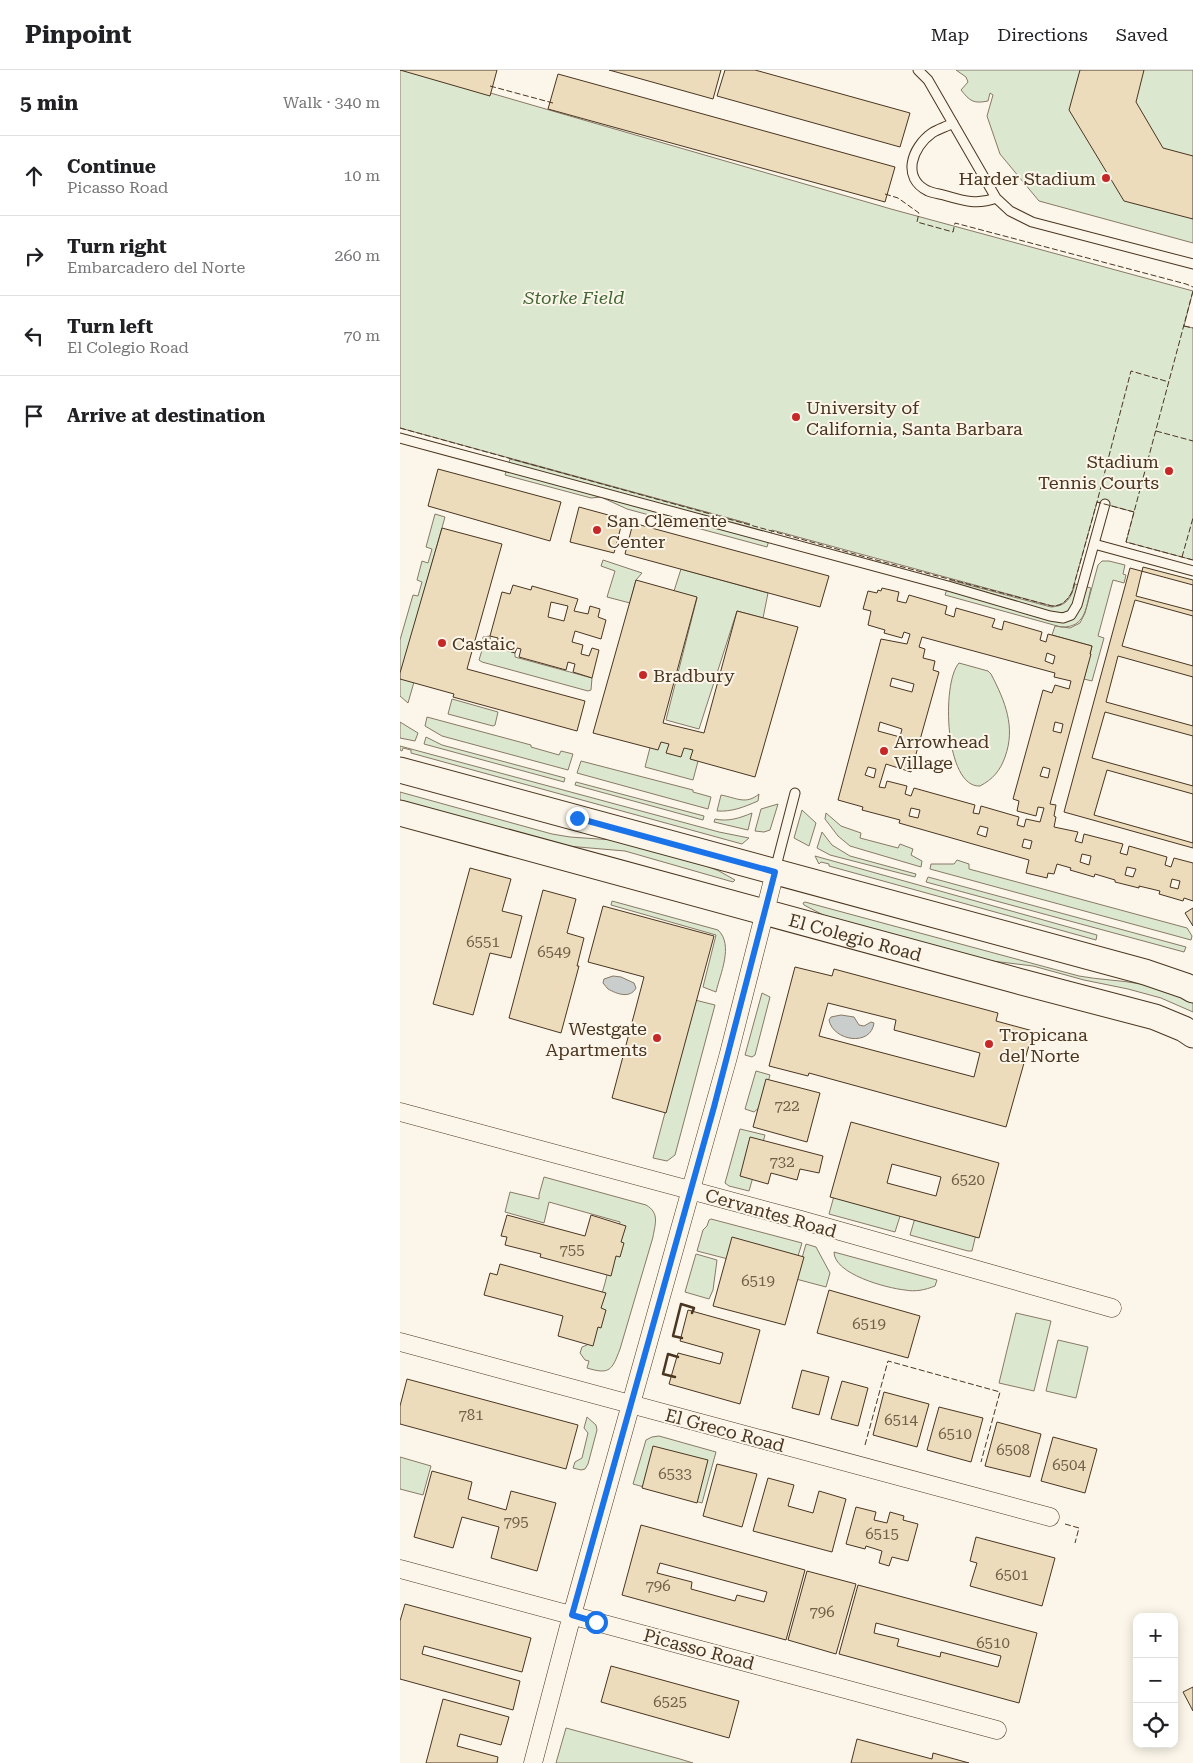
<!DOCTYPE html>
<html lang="en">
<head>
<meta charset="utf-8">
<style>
	body { margin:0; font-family:"Roboto Serif",serif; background:#f6f6f6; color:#202124 }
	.controls { position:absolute; right:15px; bottom:15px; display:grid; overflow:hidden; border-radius:10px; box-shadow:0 2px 12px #0003 }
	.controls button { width:45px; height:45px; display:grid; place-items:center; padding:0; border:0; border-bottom:1px solid #e0e0e0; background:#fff; color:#202124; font:25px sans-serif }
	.stop { position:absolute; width:15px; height:15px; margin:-11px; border:4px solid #1a73e8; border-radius:50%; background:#fff }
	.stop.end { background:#1a73e8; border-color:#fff; box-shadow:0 1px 5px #0008 }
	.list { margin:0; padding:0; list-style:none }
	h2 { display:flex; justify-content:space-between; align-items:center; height:65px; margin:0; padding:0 20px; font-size:21px }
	h2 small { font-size:16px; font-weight:400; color:#757577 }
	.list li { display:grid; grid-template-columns:32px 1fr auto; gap:15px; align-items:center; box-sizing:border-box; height:80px; padding:0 20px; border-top:1px solid #e0e0e0 }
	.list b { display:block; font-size:19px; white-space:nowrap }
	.list p { margin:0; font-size:16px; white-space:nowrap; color:#757577 }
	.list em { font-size:16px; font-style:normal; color:#757577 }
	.icon { flex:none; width:28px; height:28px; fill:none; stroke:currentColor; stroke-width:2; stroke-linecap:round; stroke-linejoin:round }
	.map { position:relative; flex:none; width:793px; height:1693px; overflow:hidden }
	header { display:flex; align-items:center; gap:30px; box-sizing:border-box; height:70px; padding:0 25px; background:#fff; border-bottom:1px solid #e0e0e0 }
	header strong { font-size:24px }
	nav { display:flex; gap:28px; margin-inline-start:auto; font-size:18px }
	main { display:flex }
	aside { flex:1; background:#fff }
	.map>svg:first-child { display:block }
	.green { fill:#dce7d0; stroke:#887966 }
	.water { fill:#c9cecd; stroke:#887966 }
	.building { fill:#ecdcbc; stroke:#4a3520; fill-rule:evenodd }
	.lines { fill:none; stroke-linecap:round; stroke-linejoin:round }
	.service-casing { stroke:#4a3520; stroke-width:11 }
	.minor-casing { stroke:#4a3520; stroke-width:19 }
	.secondary-casing { stroke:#4a3520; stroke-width:27 }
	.service { stroke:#fbf6e9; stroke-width:9 }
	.minor { stroke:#fbf6e9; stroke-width:18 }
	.secondary { stroke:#fbf6e9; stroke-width:25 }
	.fence { stroke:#4a3520; stroke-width:1; stroke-dasharray:6 2.5; stroke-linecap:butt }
	.wall { stroke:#4a3520; stroke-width:2.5 }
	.route { stroke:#1a73e8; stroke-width:6 }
	.poi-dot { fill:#c62828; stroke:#fbf6e9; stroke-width:2 }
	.labels { text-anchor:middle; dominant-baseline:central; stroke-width:4; stroke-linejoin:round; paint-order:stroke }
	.number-label { font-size:15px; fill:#725f47 }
	.poi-label { font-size:18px; fill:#4a3520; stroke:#fbf6e9; text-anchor:start }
	.park-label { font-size:18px; font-style:italic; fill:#436837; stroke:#fbf6e9 }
	.street-label { font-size:18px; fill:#4a3520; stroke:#fbf6e9 }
</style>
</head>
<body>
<header>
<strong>Pinpoint</strong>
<nav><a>Map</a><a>Directions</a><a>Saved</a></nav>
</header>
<main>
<aside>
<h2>5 min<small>Walk · 340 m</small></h2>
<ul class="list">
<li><svg class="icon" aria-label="ahead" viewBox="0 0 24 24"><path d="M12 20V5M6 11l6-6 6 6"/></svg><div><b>Continue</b><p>Picasso Road</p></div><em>10 m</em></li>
<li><svg class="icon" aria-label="right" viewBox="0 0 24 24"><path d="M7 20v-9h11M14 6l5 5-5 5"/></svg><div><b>Turn right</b><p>Embarcadero del Norte</p></div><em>260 m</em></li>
<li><svg class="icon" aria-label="left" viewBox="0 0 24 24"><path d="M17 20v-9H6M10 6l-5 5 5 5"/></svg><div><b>Turn left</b><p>El Colegio Road</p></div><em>70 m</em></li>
<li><svg class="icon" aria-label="arrive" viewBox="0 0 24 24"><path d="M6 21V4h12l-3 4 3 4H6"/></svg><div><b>Arrive at destination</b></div></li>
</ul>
</aside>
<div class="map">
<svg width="793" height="1693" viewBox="0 0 793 1693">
	<rect width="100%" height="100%" fill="#fbf6e9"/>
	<path class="green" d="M0,0H11L491,139L793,221L784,256L793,258V490L726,472L734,442L697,432L672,522C667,531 662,536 652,536L372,460L367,477L227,439L201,427L191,428L105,405L110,389L350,454L0,358Z
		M556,0H793V173L639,131L600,84L587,46L593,25L590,23L588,31C573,34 570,31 561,20L568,12L566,7Z
		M35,444L45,447L0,607V570L13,525L18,526L22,512L17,510L22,491L28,493L32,479L26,477Z
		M203,490L242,503L236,510L230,533L207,527L215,501L201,496Z
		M702,491H709L725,495L723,504L726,505L724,513L713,510L698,566L704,568L692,611L684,609L692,576L652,565L655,556L670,558L680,553L685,543L698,495Z
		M281,499L368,523L363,548L337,541L299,659L266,650L297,528L274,521Z
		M550,510L651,537C667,536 671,528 675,514L691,518C686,537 686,558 661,557L545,525Z
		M90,566L91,575L115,583V587L192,608L191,620L188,621L82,592L79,590L83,577V567Z
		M559,593L588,601L591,604C605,631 616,657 605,687C600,701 593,709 580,716C545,718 541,613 559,593Z
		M0,608L14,612L8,633L0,626Z
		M52,629L98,642L95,655L93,656L48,644Z
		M27,647L131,675V677L159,685L161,681L173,684L168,700L42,666L25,656Z
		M0,652L18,663L15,671L0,668Z
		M253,666L301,680L293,710L245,697Z
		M26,667L42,675L165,708L164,712L24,674Z
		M0,676L319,762L349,768L342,774L11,683V680L3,678L2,681L0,680Z
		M181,691L293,720V722L311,727L308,739L177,703Z
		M176,712L304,746L303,750L175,715Z
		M0,722L152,764L170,767L213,770L304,795L319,801L335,810L333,812L225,781L167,776L0,731Z
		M359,724L358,731C344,737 332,742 317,741L321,725C337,728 346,735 359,724Z
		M378,734L370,760L364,762L355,761L361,739Z
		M402,740L416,753L409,776L394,768Z
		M352,743L348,760L314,752L315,749C328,752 340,748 352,743Z
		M426,743L441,756L461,763L460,768L498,778L500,774L513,779L511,785L522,791L521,797L450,776L438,766L425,749Z
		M422,762L432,775L450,786L516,804L515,807L430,785L417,778Z
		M415,786L697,865L696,870L429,796V794L421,792L419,794Z
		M557,790L569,794V799L787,858L792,866L791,870L530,799L531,794H554Z
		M528,807L786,877L784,882L526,812Z
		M212,831L318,860C334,875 320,904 316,922L303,917L316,865L211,835Z
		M405,832L679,906C700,910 721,910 741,914C760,918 776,925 793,932V942L761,928L728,919L684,910L633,896L584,890L427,847L404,835L403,833Z
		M362,923L370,927L355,985L352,987L345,985Z
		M295,930L315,935L275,1085L267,1091L253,1088Z
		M356,1001L370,1005L361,1036L354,1042L345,1039Z
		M340,1059L365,1065L349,1121L329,1116L325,1113Z
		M144,1107L246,1135C260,1143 255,1154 253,1167L220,1279C212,1300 210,1305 187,1298L189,1291L185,1290L180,1283L182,1277L187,1275L205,1213L220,1152L149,1132L144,1153L105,1142L110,1122L139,1129V1125Z
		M434,1126L501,1143L495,1162L429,1144Z
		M515,1148L576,1164L572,1181H568L510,1165Z
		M311,1149L402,1173L398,1186L328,1189L297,1181L303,1160L307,1156L309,1150Z
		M406,1174L416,1177L430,1203L426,1217L396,1209Z
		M434,1182L537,1210L535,1216C525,1220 515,1222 505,1220C486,1218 434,1204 434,1182Z
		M296,1184L317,1190L313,1220L309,1229L285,1222Z
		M616,1243L651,1251L634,1321L599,1313Z
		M658,1270L688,1277L676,1328L646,1321Z
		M187,1347L196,1355L197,1360L188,1394L185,1399L181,1400L173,1398L175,1392L182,1388L188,1363L184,1358Z
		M259,1366L316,1382L302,1433L233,1414L246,1370L252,1367Z
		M0,1387L31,1396L23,1425L0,1419Z
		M166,1658L280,1689L293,1693H156Z"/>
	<path class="water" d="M213,906L221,907L234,913L236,918C230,929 217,924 208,919L203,913L204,909Z
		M441,945L454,947L459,955L464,956L471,952L474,953C471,977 433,971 429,950L431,947Z"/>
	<path class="building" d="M0,0H97L90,26Z
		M209,0H321L313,29Z
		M325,0H355L510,43L500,77L317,26Z
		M680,0H744L736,32L763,78L793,86V149L724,131L669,40Z
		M158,4L495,97L485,132L148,39Z
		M38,399L161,432L150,471L28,436Z
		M179,437L223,449L214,483L170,472Z
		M233,453L429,506L420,537L225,484Z
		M42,458L102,474L67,599L185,631L177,661L53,627L54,624L0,609V603Z
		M743,497L793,510V541L736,526Z
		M730,498L793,515V778L664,742Z
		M236,510L297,527L263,653L304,663L337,541L398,557L355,707L290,689L293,680L284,678L281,687L266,683L269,674L261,672L258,680L193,663Z
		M113,515L131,520L132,516L178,529L174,541L188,544L190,536L200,539L198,547L206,550L201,569L175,561L172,572L183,575L181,584L189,586L192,578L199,580L192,608L173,602L175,594L168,592L166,600L119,587L121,579L117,578L115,583L96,577L98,568L90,566L102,522L110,524Z
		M482,518L499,522L497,531L506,533L509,525L547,536L545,544L554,547L556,538L595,549L592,557L602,560L604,551L642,562L640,570L646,572L648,564L692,576L690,584H691L650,734L656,735L654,746L656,747L654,757L678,762L675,771L682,773L684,764L723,774L720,783L727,785L729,776L767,787L765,795L771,797L774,788L793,793V831L784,828L783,831L759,824L760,821L739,816V818L715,812V810L695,804L694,807L670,800L671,798L657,794L654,804L648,803L647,808L626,803L629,790L499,753L500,750L462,740L463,737L438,730L481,569L507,574L510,564L504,562L502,568L484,563L485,560L468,555L471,541L463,539L468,521L477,523L478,520L481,521ZM522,567L655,603L654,607L671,611L669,619L655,615L652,623L643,620L613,729L619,731L617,741L636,746L638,737L644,738L640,752L626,749L624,757L617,755L619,747L581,736L579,744L573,743L575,735L514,718L511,726L505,724L507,716L487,711L485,718L479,717L486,694L511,702L539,602L533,600L535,591L523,588L525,579L519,577ZM647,583L655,586L653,594L645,591ZM492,608L514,614L512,622L490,616ZM480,652L502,659L500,667L478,661ZM655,652L663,654L661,663L653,661ZM468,697L476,699L474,708L465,705ZM643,697L650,699L648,708L640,706ZM511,738L520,740L518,748L509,746ZM580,756L588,758L586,767L577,764ZM624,769L632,771L630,779L622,777ZM682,784L691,786L689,795L680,792ZM727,797L736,799L733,807L725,805ZM772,809L780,811L778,819L770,817Z
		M735,530L793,546V596L722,576Z
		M151,532L168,536L164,551L148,547Z
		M718,586L793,607V656L706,632Z
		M705,642L793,666V716L692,688Z
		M707,700L793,724V773L694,745Z
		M70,798L111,809L102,841L122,846L111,888L90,883L73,945L33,934Z
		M143,820L176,829L167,863L184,868L177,896H179L161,963L109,948Z
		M203,836L314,866L266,1043L212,1028L244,907L188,892Z
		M793,838V856L785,843Z
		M395,897L432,906L434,899L598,943L596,951L633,961L606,1057L409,1003L408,1006L369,996ZM428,933L496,950L494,960L580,983L574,1007L419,966Z
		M366,1009L420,1023L407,1072L353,1057Z
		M451,1052L599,1093L579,1168L430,1127ZM492,1094L541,1107L536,1126L487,1113Z
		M350,1067L423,1086L419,1103L400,1099L397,1110L371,1103L368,1114L340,1106Z
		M107,1145L185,1166L191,1145L226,1156L221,1172L224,1173L220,1187L216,1186L211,1206L140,1187L141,1184L105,1175L107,1167L101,1166Z
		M332,1167L404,1187L385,1255L313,1236Z
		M100,1194L206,1223L201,1238L206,1240L201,1258L198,1257L193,1276L158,1266L163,1246L84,1225L90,1203L97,1205Z
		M429,1220L520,1246L508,1288L417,1263Z
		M288,1240L360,1260L340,1334L269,1314L278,1283L320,1294L323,1283L280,1271Z
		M402,1300L429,1307L419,1345L392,1338Z
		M7,1309L178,1355L166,1399L0,1354V1336Z
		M442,1311L468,1318L458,1356L431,1349Z
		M484,1322L529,1334L517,1377L473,1365Z
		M539,1337L583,1348L571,1392L527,1380Z
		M597,1352L641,1364L630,1407L585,1396Z
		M653,1367L697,1379L685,1423L641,1411Z
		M253,1376L308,1390L297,1433L242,1418Z
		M317,1394L357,1404L342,1457L303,1446Z
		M32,1401L72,1412L68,1429L106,1440L111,1421L156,1433L137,1501L91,1488L99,1457L62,1447L53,1478L14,1467Z
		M368,1408L394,1415L388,1436L413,1443L419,1421L446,1429L432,1482L353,1461Z
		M456,1437L476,1442L474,1450L487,1453L490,1442L504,1446L503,1450L518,1454L508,1491L492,1487L489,1496L479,1493L482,1481L466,1476L465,1479L446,1474Z
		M241,1455L405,1500L386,1570L222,1525ZM260,1493L367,1522L364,1532L337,1525L335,1531L291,1519L292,1512L257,1503Z
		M576,1467L655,1488L642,1536L570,1516L577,1493L570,1491Z
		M407,1501L456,1514L436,1584L388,1570Z
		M458,1515L637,1563L619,1633L439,1584ZM476,1553L601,1586L598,1597L541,1582L540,1587L497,1576L499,1569L474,1563Z
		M5,1534L131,1568L122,1602L24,1576L22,1584L120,1611L113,1640L0,1609V1551Z
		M211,1596L339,1631L329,1668L201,1632Z
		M793,1617V1641L783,1622Z
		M43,1629L109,1647L101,1675L60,1664L57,1676L98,1687L97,1693H26Z
		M457,1669L532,1689L533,1683L569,1693H451Z"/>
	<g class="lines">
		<defs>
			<path id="service" d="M518,0L528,10L596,128L610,141L632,152L793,194
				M553,53C546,57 538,59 532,63C512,77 501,108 528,121C533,123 540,124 547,126C564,131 578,135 596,128
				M0,368L548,516L650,546L663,548L671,545L677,535L705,434
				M694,474L793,501
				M375,800L395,723"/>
			<path id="minor" d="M0,1042L401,1150L712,1238
				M0,1272L650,1447
				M0,1499L597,1660
				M133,1693L172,1545L328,987L375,802"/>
			<g id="secondary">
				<path d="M0,700L745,902L786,916L793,920"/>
				<path id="s1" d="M0,743L618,911L755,947L784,959L793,965"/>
			</g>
		</defs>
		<use href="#service" class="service-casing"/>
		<use href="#minor" class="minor-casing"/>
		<use href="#secondary" class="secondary-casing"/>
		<use href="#service" class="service"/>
		<use href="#minor" class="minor"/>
		<use href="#secondary" class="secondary"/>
		<path class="fence" d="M90,16L153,33
			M485,124L498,128L519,143L517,152L553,162L555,153L786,214L793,217
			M793,221L726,472L793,490
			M784,256L793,258
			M0,358L480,491L652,536C662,536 667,531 672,522L697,432
			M756,361L793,371
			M734,442L697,432L731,301L769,312
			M782,487L793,448
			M465,1375L488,1291L600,1322L581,1392
			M665,1454L679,1458L675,1473"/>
		<path class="wall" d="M282,1268L273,1266L281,1234L294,1238L292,1243
			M275,1307L263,1304L268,1284L278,1287"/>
	</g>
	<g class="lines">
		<path class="route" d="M177,748L375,802L314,1037L172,1545L196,1552"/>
	</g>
	<g class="poi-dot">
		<circle cx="706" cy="108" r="5"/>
		<circle cx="396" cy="347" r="5"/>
		<circle cx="769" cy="401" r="5"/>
		<circle cx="197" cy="460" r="5"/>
		<circle cx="42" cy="573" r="5"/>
		<circle cx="243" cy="605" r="5"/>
		<circle cx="484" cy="681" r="5"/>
		<circle cx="257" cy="968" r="5"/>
		<circle cx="589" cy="974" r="5"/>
	</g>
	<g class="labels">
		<g class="number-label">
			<text x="83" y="872">6551</text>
			<text x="154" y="882">6549</text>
			<text x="387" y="1036">722</text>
			<text x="382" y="1092">732</text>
			<text x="568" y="1110">6520</text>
			<text x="172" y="1180">755</text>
			<text x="358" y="1211">6519</text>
			<text x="469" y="1254">6519</text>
			<text x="71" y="1345">781</text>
			<text x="501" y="1350">6514</text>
			<text x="555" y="1364">6510</text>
			<text x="613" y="1380">6508</text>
			<text x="669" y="1395">6504</text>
			<text x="275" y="1404">6533</text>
			<text x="116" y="1452">795</text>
			<text x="482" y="1464">6515</text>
			<text x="612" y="1505">6501</text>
			<text x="258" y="1516">796</text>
			<text x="422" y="1542">796</text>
			<text x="593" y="1573">6510</text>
			<text x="270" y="1632">6525</text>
		</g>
		<g class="poi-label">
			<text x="696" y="108" text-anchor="end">Harder Stadium</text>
			<text x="406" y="337">University of<tspan x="406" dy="21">California, Santa Barbara</tspan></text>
			<text x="759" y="391" text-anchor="end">Stadium<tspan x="759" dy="21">Tennis Courts</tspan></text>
			<text x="207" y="450">San Clemente<tspan x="207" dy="21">Center</tspan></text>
			<text x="52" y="573">Castaic</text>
			<text x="253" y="605">Bradbury</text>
			<text x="494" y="671">Arrowhead<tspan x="494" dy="21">Village</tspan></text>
			<text x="247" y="958" text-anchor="end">Westgate<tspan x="247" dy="21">Apartments</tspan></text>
			<text x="599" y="964">Tropicana<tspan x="599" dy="21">del Norte</tspan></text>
		</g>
		<g class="park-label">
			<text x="174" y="227">Storke Field</text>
		</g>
		<g class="street-label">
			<text stroke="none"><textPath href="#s1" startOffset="472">El Colegio Road</textPath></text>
			<text transform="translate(371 1143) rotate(16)">Cervantes Road</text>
			<text transform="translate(325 1360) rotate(15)">El Greco Road</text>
			<text transform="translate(299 1579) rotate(15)">Picasso Road</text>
		</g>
	</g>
</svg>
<div class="controls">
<button>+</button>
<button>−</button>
<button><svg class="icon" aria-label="locate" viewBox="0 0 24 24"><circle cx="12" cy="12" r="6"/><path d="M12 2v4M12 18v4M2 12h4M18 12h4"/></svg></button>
</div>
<div class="stop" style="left:196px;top:1552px"></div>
<div class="stop end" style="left:177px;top:748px"></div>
</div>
</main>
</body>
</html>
